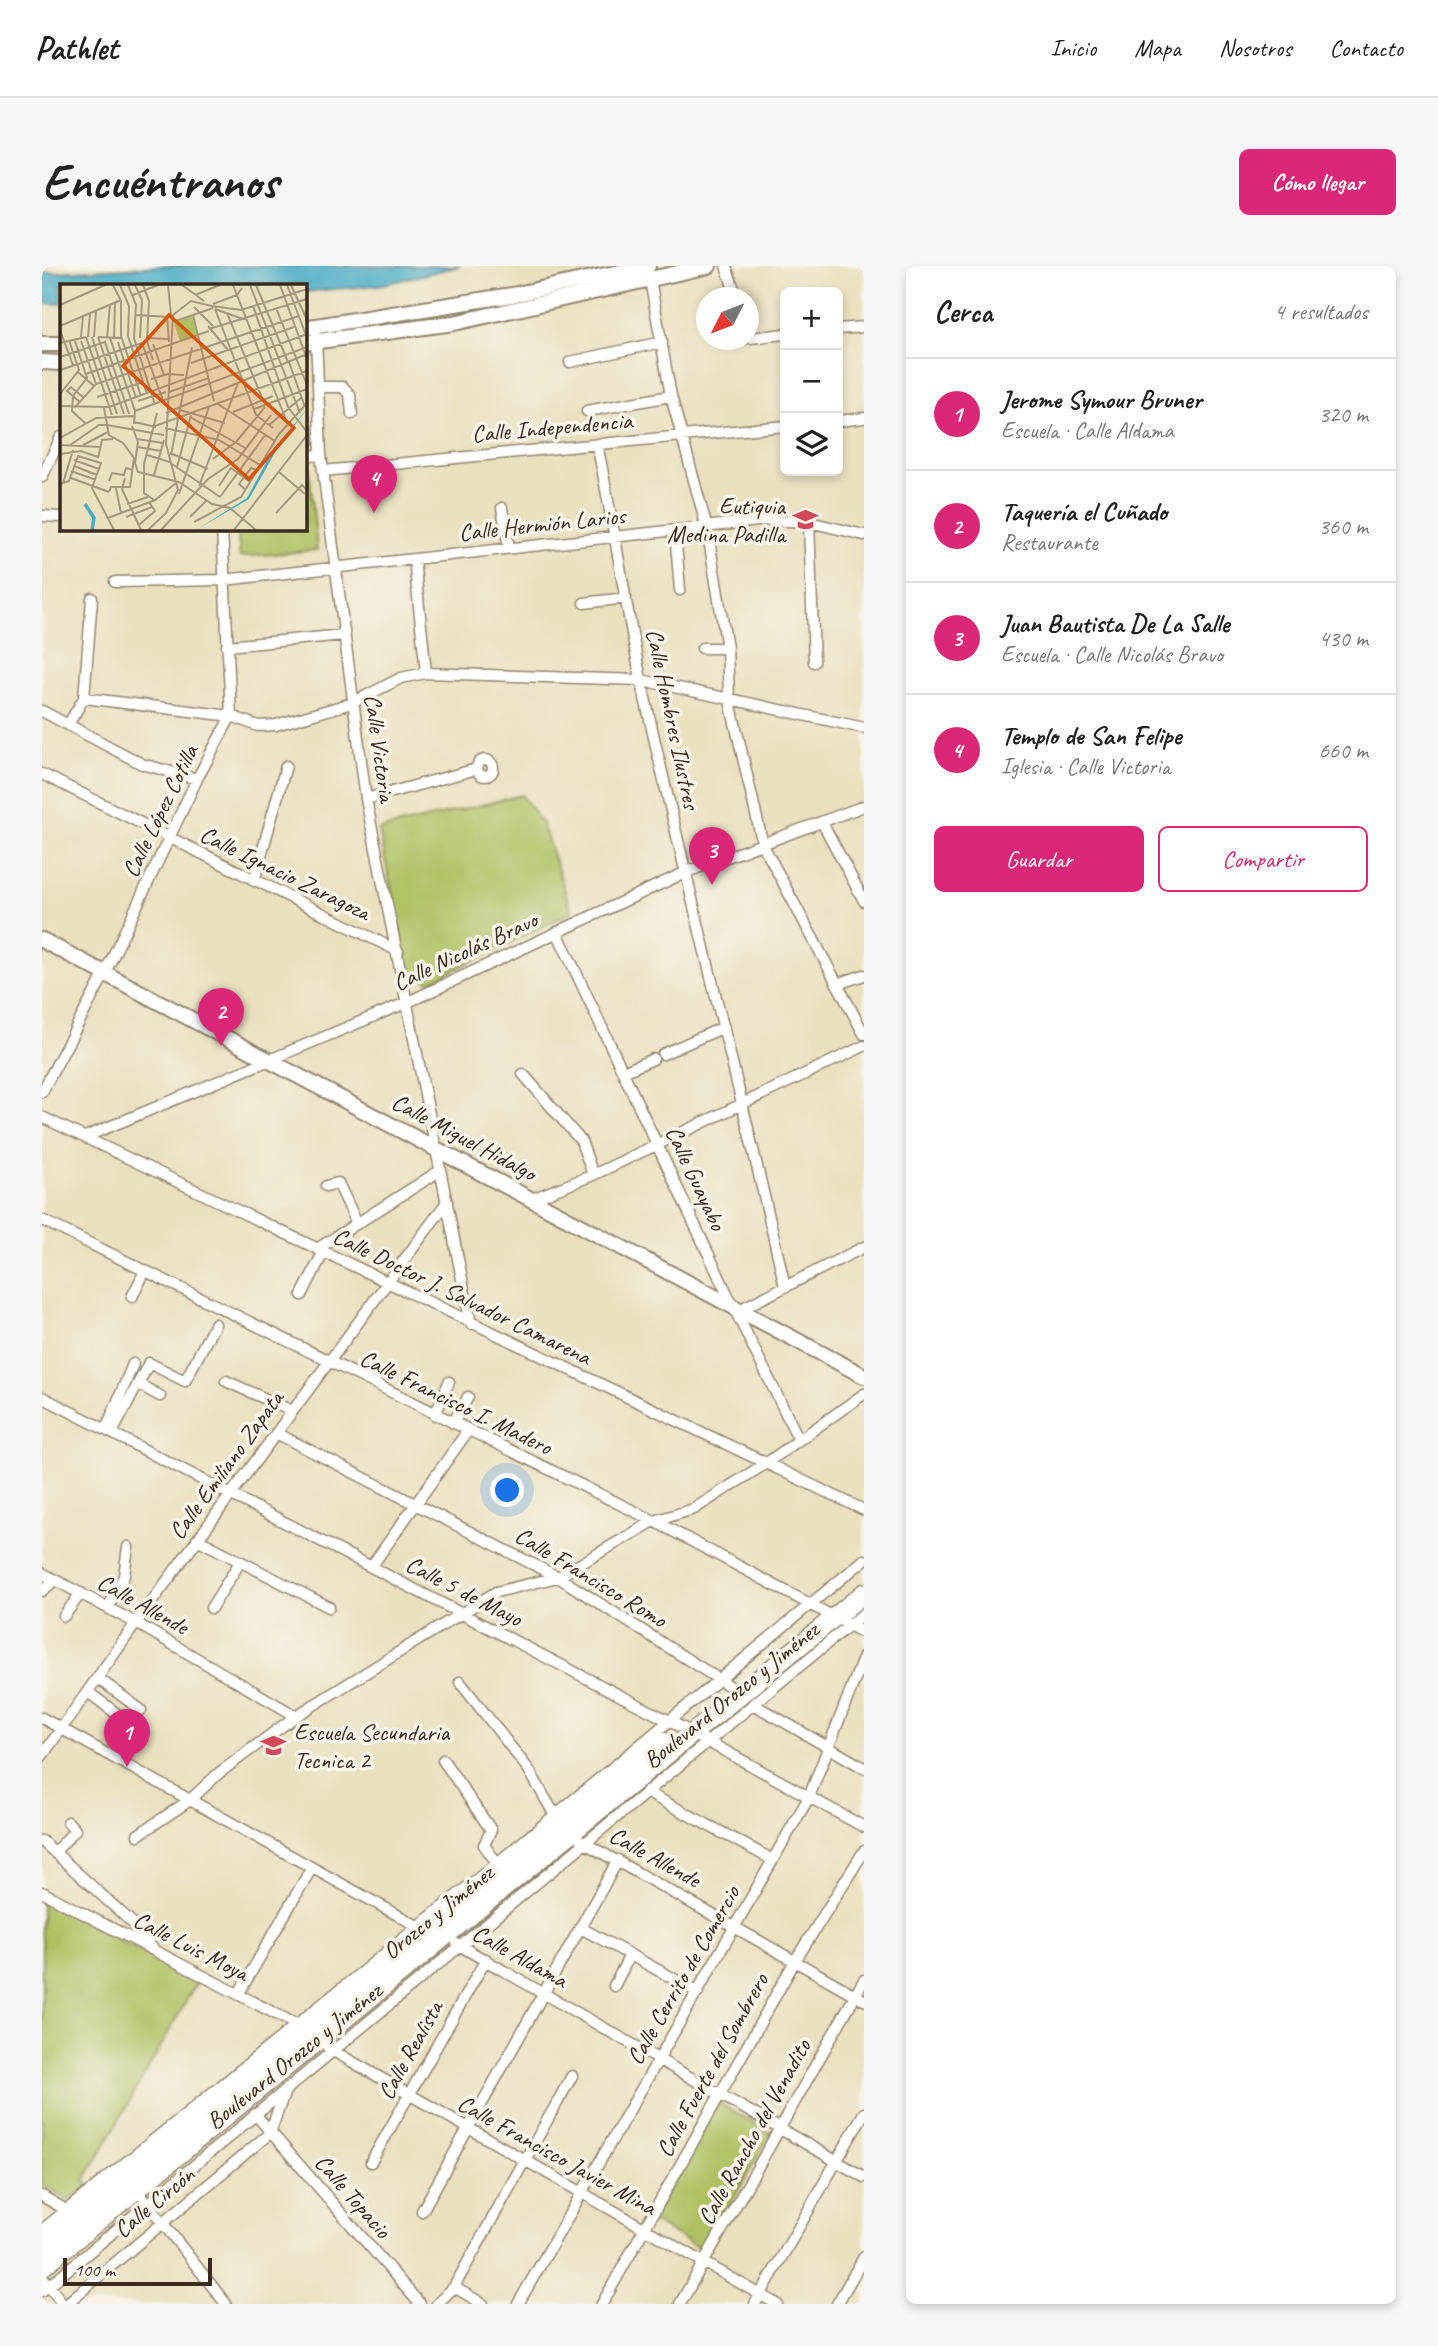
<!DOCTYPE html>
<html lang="es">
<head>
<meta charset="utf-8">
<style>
	body { margin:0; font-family:Caveat,sans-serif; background:#f6f6f6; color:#222 }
	.controls { position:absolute; right:21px; top:21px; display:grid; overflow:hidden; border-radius:10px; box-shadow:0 4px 10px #0003 }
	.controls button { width:63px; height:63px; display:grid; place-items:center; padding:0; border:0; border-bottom:2px solid #e0e0e0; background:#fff; color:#222; font:35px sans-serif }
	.compass { position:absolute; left:654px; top:21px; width:63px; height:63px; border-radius:50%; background:#fff; box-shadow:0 4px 10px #0003; rotate:228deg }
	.scale { position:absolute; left:21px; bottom:18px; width:149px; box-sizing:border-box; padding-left:7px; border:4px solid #3b2a1e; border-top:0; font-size:19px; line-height:24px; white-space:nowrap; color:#3b2a1e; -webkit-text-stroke:5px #f7f3e8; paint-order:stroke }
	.you { position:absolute; left:466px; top:1225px; width:24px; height:24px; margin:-18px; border:5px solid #fff; border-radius:50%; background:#1a73e8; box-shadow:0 0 0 10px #1a73e833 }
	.badge { display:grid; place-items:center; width:46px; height:46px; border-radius:50%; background:#db2777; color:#fff; font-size:23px; font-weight:700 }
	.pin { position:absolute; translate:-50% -58px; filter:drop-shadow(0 2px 4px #0008) }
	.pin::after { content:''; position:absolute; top:37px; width:24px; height:21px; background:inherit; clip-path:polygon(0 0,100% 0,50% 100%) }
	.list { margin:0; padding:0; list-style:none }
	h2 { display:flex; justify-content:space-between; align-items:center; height:91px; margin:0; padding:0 28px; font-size:30px }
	h2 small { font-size:23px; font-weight:400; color:#767676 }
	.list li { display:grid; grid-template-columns:46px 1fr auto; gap:21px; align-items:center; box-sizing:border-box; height:112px; padding:0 28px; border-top:2px solid #e0e0e0 }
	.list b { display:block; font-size:26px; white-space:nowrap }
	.list p { margin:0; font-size:23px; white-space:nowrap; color:#767676 }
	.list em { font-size:23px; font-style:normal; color:#767676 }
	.actions { display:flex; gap:14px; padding:21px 28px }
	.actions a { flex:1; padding:16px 0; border:2px solid #db2777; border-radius:10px; text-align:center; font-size:24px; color:#db2777 }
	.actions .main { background:#db2777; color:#fff }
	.icon { flex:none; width:38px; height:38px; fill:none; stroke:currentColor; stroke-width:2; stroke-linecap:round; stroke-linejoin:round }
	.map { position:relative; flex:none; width:822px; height:2038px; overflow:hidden; border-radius:10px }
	header { display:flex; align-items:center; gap:42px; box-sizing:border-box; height:98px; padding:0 35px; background:#fff; border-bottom:2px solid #e0e0e0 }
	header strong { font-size:33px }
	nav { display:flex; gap:38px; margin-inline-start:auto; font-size:24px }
	.intro { display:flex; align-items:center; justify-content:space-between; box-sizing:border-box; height:168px; padding:0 42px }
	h1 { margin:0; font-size:49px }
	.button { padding:18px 32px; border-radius:10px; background:#db2777; color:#fff; font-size:24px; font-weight:700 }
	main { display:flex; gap:42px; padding:0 42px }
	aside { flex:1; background:#fff; border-radius:10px; box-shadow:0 4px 10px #0003 }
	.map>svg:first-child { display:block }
	.green { fill:#afc164; stroke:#757641; stroke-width:2 }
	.water { fill:#46aac5; stroke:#406a72; stroke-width:2 }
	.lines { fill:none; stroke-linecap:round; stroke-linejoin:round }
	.street-casing { stroke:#92856e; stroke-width:13 }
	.secondary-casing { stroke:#92856e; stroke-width:18 }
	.highway-casing { stroke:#92856e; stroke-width:21 }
	.street { stroke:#fff; stroke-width:10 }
	.secondary { stroke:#fff; stroke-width:14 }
	.highway { stroke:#fff; stroke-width:18 }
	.labels { text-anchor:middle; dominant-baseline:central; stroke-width:7; stroke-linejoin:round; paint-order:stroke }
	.street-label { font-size:24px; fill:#3b2a1e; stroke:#f7f3e8 }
	.poi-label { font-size:24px; fill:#3b2a1e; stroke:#f7f3e8; text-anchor:end }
	.inset-river { fill:none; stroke:#46aac5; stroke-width:3.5 }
	.inset-road { fill:none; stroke:#a3977d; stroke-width:2 }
	.view { fill:#d7540e; fill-opacity:0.15; stroke:#d7540e; stroke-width:3.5 }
	.inset-edge { fill:none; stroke:#3b2a1e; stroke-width:3.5 }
</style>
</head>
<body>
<header>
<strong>Pathlet</strong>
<nav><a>Inicio</a><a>Mapa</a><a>Nosotros</a><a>Contacto</a></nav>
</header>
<div class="intro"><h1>Encuéntranos</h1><a class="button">Cómo llegar</a></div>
<main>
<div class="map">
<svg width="822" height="2038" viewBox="0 0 822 2038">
	<rect width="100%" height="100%" fill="#f7f3e8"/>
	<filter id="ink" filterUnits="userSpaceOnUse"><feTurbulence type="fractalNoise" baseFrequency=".0143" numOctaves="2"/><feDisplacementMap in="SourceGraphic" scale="14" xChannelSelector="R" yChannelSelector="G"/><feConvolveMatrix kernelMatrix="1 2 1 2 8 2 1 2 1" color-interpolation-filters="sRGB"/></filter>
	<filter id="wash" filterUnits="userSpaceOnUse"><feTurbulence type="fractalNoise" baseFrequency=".00686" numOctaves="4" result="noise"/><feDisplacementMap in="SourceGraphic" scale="28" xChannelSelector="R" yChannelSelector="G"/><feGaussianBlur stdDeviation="1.57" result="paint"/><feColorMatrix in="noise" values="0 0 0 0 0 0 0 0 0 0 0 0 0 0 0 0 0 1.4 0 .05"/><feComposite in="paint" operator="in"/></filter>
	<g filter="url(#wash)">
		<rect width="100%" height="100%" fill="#e9e0bd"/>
		<path class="green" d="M263,201H267L275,284L198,291L195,263L262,262Z
			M480,529L501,560L530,646L388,716L371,707L364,694L337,564Z
			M0,1632L155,1716L43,1914L46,1921L27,1934L0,1919Z
			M676,1837L729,1867L662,1985L609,1955Z"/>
		<path class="water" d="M121,0H418L338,19L263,26L262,19H19V38L0,37V7Z"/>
	</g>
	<g filter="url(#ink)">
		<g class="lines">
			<defs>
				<path id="street" d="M684,0L695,32
					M607,8L629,130L665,262L685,382L687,431L721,579L822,768
					M796,63L822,61
					M706,68L708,72L743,68
					M274,71L279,189L324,533L429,1058
					M528,96L620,76
					M277,121H301L308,129L310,148
					M545,145L629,130
					M796,155L822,152
					M555,178C572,258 583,338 600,418C644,620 698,819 743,1021
					M262,190L279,189
					M281,205L743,160
					M0,211L19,171
					M460,242L467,282
					M0,250L19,251
					M767,256L772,396
					M633,265L638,324
					M372,293L384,407
					M73,316L182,314L725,254L767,256L822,269
					M542,337L584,332
					M185,380L302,369
					M660,382H685
					M42,432L189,450L216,460L234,459L310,437L359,412L384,407L599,414L822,462
					M0,445L100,498L155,513
					M26,459L42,432L50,332
					M435 502a8 8 0 1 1 16 0a8 8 0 1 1-16 0Z
					M0,508L356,685
					M324,533L435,503
					M780,556L822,635
					M212,615L244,500
					M515,666L690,1038L757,1174
					M795,718L822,709
					M621,788L682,761
					M581,806L611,793
					M481,808L539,875L551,909
					M0,826L63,707L155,513L189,450L180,262
					M0,851L822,1244
					M43,871L366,736L642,607L822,540
					M284,920L296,917L314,955
					M490,933L551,909L822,780
					M0,954L612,1255L822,1367
					M275,983L399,904
					M260,1029L281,987
					M90,1031L103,1005
					M699,1043L822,981
					M184,1115L250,1145
					M96,1118L118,1130
					M0,1131L639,1461L822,1561
					M393,1149L407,1116
					M411,1157L426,1131
					M64,1164L91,1098
					M70,1167L107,1097L143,1115L173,1058
					M234,1167L516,1311L689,1421
					M155,1273L287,1341
					M329,1301L425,1166
					M0,1307L94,1357L254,1450
					M0,1325L13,1314
					M66,1342L82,1310L86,1281
					M169,1342L198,1296
					M22,1350L39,1327
					M57,1413L99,1444
					M418,1416L487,1504L515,1553
					M46,1426L92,1461
					M711,1438L822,1502
					M0,1452L379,1662
					M0,1490L94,1357L405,936
					M401,1494L449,1564L442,1579L455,1597
					M604,1526L731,1594
					M96,1569L148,1534L177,1507L254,1450L454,1326L516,1311L612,1255L652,1243L723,1198L822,1128
					M0,1575L96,1662L112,1684
					M539,1575L822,1734
					M13,1586L33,1564L26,1556
					M0,1626L257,1760
					M539,1662L656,1726
					M415,1678L822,1911
					M572,1720L588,1689
					M197,1727L269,1603
					M286,1782L735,2038
					M213,1848L378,2038
					M329,1896L444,1693
					M95,1924L184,2038
					M0,1930L26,1945
					M380,1945L576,1594
					M0,1964L455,1597L822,1294
					M0,2010L21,2038
					M412,2021L441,2038
					M0,2025L822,1347
					M24,2038L228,1867L243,1825
					M395,2038L412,2021L530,1810
					M476,2038L767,1531L822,1390
					M560,2038L753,1695L822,1585
					M638,2038L822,1714
					M713,2038L822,1847
					M795,2038L822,1991"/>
				<path id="secondary" d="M262,62L470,29L606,0
					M262,77L412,57L667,0
					M0,78H19
					M0,96L19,97
					M0,674L822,1110"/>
				<path id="highway" d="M0,1980L390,1667L621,1475
					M0,2001L822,1327"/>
			</defs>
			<use href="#street" class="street-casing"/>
			<use href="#secondary" class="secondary-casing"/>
			<use href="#highway" class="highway-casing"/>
			<use href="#street" class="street"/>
			<use href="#secondary" class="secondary"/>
			<use href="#highway" class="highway"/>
		</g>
	</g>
	<defs>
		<symbol id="school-bare" viewBox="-9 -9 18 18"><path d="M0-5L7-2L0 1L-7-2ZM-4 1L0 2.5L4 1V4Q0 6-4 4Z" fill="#d1495b" stroke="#f7f3e8" stroke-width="2.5" paint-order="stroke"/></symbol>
	</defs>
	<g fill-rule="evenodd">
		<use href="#school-bare" x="746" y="236" width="35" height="35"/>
		<use href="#school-bare" x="214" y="1462" width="35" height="35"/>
	</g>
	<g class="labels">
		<g class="street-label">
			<text transform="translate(510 161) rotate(-5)">Calle Independencia</text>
			<text transform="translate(500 258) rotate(-6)">Calle Hermión Larios</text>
			<text transform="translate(631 453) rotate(78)">Calle Hombres Ilustres</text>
			<text transform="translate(338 482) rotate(82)">Calle Victoria</text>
			<text transform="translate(118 545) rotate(-64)">Calle López Cotilla</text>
			<text transform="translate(243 607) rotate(26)">Calle Ignacio Zaragoza</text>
			<text transform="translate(423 685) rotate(-25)">Calle Nicolás Bravo</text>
			<text transform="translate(422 871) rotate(28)">Calle Miguel Hidalgo</text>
			<text transform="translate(654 912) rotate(65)">Calle Guayabo</text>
			<text transform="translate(420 1030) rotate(26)">Calle Doctor J. Salvador Camarena</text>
			<text transform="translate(414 1136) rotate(26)">Calle Francisco I. Madero</text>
			<text transform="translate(184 1199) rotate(-54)">Calle Emiliano Zapata</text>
			<text transform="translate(549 1311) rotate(31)">Calle Francisco Romo</text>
			<text transform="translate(422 1325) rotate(27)">Calle 5 de Mayo</text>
			<text transform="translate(101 1338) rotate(29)">Calle Allende</text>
			<text transform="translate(689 1429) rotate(-39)">Boulevard Orozco y Jiménez</text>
			<text transform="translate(613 1591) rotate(29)">Calle Allende</text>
			<text transform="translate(396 1646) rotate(-39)">Orozco y Jiménez</text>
			<text transform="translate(149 1680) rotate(27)">Calle Luis Moya</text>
			<text transform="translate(478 1690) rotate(29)">Calle Aldama</text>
			<text transform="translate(641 1709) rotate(-60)">Calle Cerrito de Comercio</text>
			<text transform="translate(368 1784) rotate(-61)">Calle Realista</text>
			<text transform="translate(252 1790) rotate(-39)">Boulevard Orozco y Jiménez</text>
			<text transform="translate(670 1799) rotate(-61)">Calle Fuerte del Sombrero</text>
			<text transform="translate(712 1866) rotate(-61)">Calle Rancho del Venadito</text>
			<text transform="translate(515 1889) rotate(29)">Calle Francisco Javier Mina</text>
			<text transform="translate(311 1930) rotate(49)">Calle Topacio</text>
			<text transform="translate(112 1936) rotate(-40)">Calle Circón</text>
		</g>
		<g class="poi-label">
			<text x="743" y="240">Eutiquia<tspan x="743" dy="28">Medina Padilla</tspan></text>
			<text x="252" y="1466" text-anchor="start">Escuela Secundaria<tspan x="252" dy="28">Tecnica 2</tspan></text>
		</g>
	</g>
	<g transform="translate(18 18)">
		<rect width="247" height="247" fill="#e9e0bd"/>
		<path d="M132,32L139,52L120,58L114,39Z" fill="#afc164"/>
		<path d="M247,125L217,165L189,215L136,246L187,214L214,164Z" fill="#46aac5"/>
		<path class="inset-river" d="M25,220L34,234L32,246"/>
		<path class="inset-road" d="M53,1L61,17V52L81,112M60,1L69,22L68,52L87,110M68,1L76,21L74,54L95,121M75,1L82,16L80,54M83,1L89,17L87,57L93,76M108,1L111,31M122,1L144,17M173,1L228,141M190,1L240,129M196,1L228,78M220,1L247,75M227,1L246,51M231,1L247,36M73,11L98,1M135,11L160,1M153,20L177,11L182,4M0,21L45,1M152,22L181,26L247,5M193,22L228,123L247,148M134,23L153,42M216,24L247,101M155,25L196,131L213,144M155,25L183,35M167,29L203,116M75,31L111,33M133,31L154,117M107,32L109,58M113,38L153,24M0,42L61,16M148,42L168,66M149,45L247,15M0,46L13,81M21,53L23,32M26,53L52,131M28,53L30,30M32,53L57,130M34,53L36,27M38,53L64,130M38,53L62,54M47,54L50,20M50,54L75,127L74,140M54,54L55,19M87,54L109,55M15,57L27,94L13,112L12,127L25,139M21,57L36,100M58,58L76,114M0,59L26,53M93,60L104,91M0,73L45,58L69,130M229,78L245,123M131,79L234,43M0,86L82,59L104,119M18,88L34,102M26,90L149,47M91,95L108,90L124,91M109,108L149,94M0,110L19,86L9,56M37,113L80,99M78,117L106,108M20,118L7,107L11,103L24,114M158,120L215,157M0,122L49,123L247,50M16,122L36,100L239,32M44,124L49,151L63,159L74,174L70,203H51L49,208M194,125L247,105M120,126L165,139M75,127L247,63M173,128L213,112M106,129L247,70M130,133L187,165M74,138L96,143M47,141L104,151M209,141L241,114M72,142L78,158L75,179L78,188L119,198L152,220L170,224L196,246M95,142L247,87M105,144L159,156L200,181M0,154L36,134L75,132M77,155L103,159M0,161L40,163M23,161L48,148M9,162L39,141H47M78,163L101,167M110,169L148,185M0,170L21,167L38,173M87,171L110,178M111,171L132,63M38,174L42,156L53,155M153,175L176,158L205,123M14,176L39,185M112,180L160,213M14,182L37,191M117,183L131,131M11,187L36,196M219,188L245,210M94,191L104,156M11,194L49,208M65,194L62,205L81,246M49,197L52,189L64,191L66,184L73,186M3,199L13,166M0,200L9,197L18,172L41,179L32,204L54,246M139,202L178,99M159,202L171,184L190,198M56,204L61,229M186,206L179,200L191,184L197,186M119,210L149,123M160,213L206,150M94,216L84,209V180L97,129M67,220L88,213M216,229L242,201L247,206M66,233L92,223M130,233L147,216M48,234L95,216L116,199M134,238L181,213L219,150L247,119M79,241L95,227L89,218M88,246L106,229L118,206L106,160L113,31L131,17L156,23M101,246L148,195L178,175L211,131M174,246L247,151"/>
		<path class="view" d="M109,31L234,144L189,195L63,82Z"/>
		<rect width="247" height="247" class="inset-edge"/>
	</g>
</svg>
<div class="controls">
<button>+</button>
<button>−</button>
<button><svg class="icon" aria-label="layers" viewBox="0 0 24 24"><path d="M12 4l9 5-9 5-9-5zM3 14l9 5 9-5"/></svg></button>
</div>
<svg class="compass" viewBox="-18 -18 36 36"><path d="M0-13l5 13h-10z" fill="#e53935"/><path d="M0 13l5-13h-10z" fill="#767676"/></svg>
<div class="scale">100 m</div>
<div class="you"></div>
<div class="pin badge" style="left:85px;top:1501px">1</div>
<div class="pin badge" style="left:179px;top:780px">2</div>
<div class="pin badge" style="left:670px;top:619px">3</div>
<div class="pin badge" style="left:332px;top:247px">4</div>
</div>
<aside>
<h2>Cerca<small>4 resultados</small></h2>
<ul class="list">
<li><span class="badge">1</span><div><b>Jerome Symour Bruner</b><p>Escuela · Calle Aldama</p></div><em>320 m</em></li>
<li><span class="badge">2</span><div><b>Taquería el Cuñado</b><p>Restaurante</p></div><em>360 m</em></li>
<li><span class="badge">3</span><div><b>Juan Bautista De La Salle</b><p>Escuela · Calle Nicolás Bravo</p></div><em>430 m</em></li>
<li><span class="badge">4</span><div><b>Templo de San Felipe</b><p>Iglesia · Calle Victoria</p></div><em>660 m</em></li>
</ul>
<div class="actions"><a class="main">Guardar</a><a>Compartir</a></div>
</aside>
</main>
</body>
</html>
